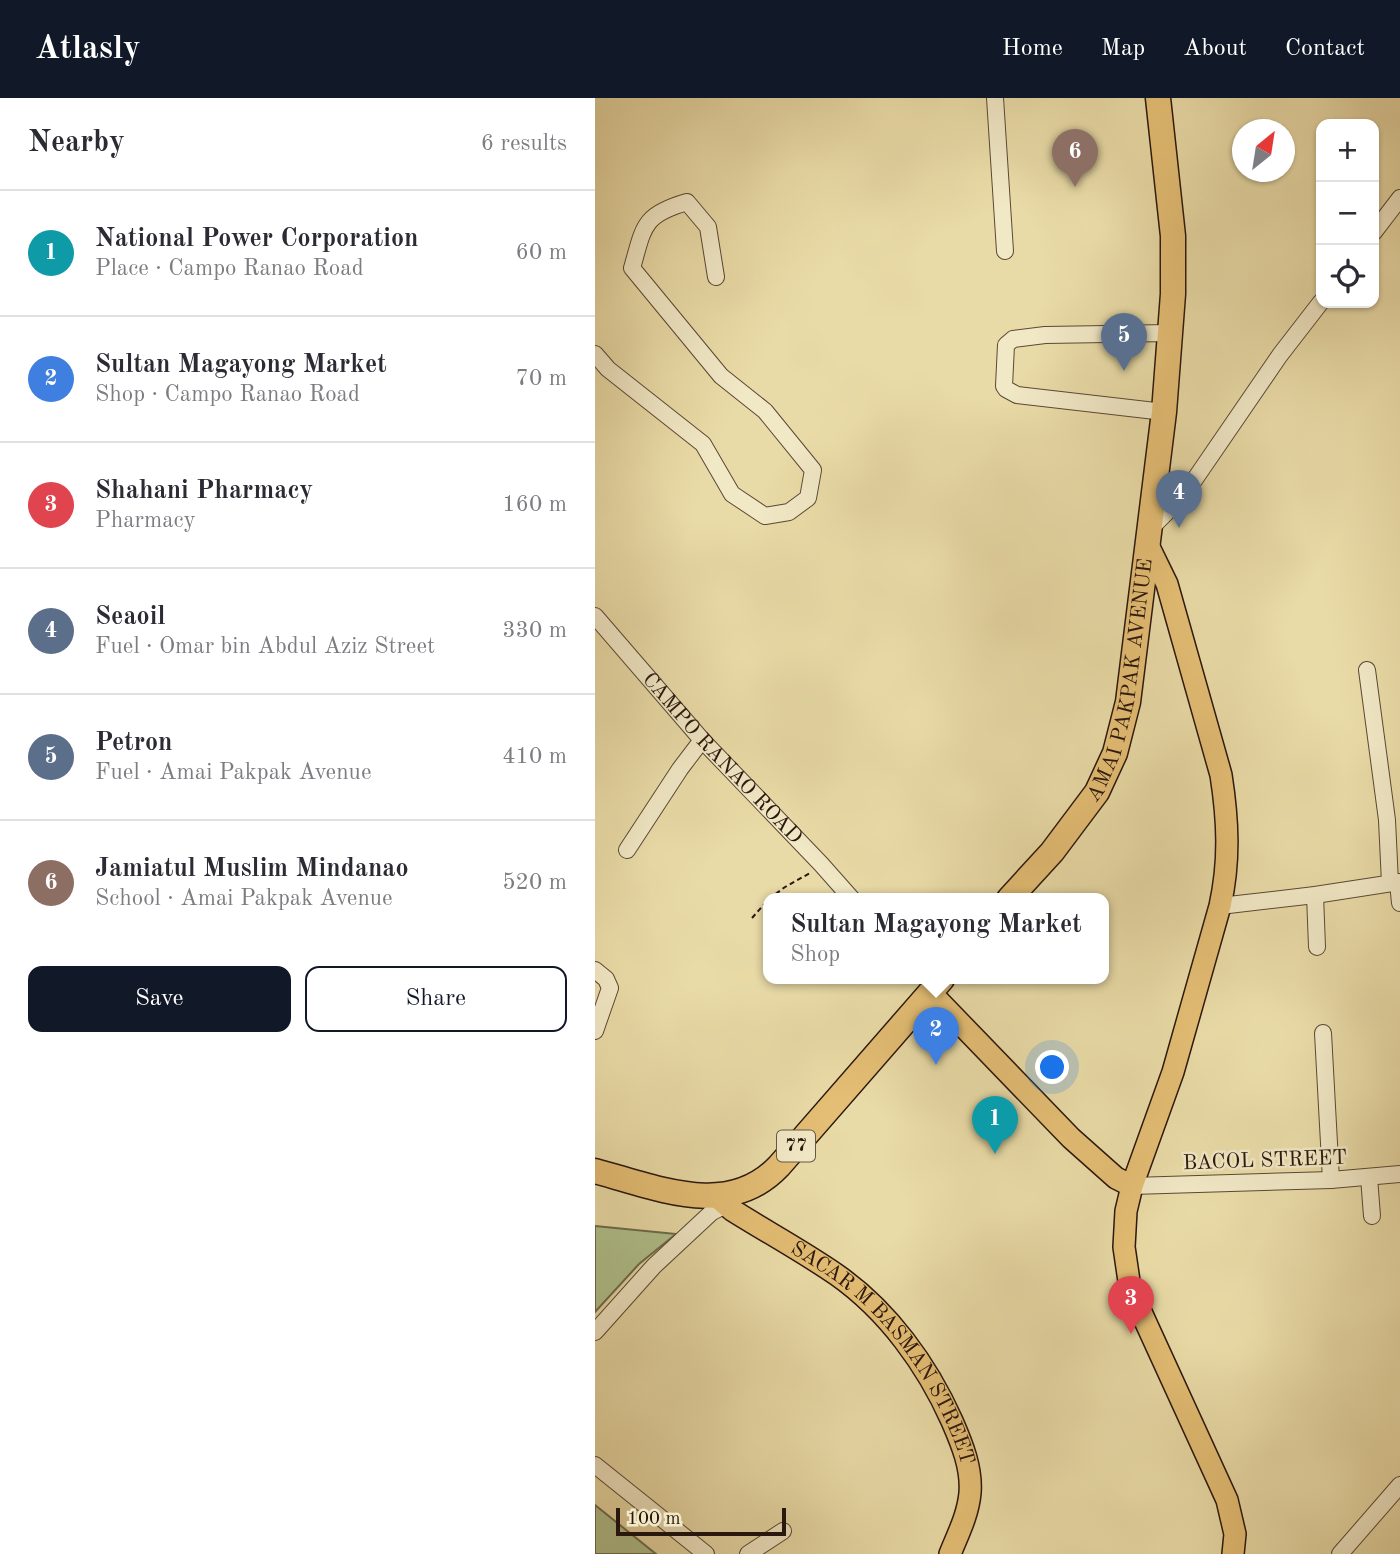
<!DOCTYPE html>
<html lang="en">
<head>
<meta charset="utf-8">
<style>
	body { margin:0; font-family:"Old Standard TT",serif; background:#f2f2f3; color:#2b2b33 }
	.controls { position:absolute; right:21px; top:21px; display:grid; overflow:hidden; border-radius:14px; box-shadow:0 2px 5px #0004 }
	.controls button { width:63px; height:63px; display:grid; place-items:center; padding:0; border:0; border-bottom:2px solid #e1e1e2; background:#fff; color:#2b2b33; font:35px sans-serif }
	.compass { position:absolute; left:637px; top:21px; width:63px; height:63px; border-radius:50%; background:#fff; box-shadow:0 2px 5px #0004; rotate:30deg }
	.scale { position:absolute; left:21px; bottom:18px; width:170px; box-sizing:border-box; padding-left:7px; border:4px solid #2a170d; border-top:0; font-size:19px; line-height:24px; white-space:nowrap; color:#2a170d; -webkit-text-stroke:5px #f1e8c6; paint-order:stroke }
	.you { position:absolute; left:458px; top:970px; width:24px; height:24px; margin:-18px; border:5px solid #fff; border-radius:50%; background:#1a73e8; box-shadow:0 0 0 10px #1a73e833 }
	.badge { display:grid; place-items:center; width:46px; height:46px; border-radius:50%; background:#111827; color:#fff; font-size:23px; font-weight:700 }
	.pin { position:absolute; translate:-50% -58px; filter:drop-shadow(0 2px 4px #0008) }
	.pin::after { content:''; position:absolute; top:37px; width:24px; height:21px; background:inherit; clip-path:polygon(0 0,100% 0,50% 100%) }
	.popup { position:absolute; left:168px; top:795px; width:346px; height:91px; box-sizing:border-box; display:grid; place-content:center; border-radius:14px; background:#fff; filter:drop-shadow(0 2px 5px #0005); font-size:23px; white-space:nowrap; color:#7c7c81 }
	.popup b { font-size:26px; color:#2b2b33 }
	.popup::after { content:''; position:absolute; left:50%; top:100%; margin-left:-14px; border:14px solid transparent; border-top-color:#fff }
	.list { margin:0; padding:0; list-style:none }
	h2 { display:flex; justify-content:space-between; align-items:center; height:91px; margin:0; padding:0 28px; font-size:30px }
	h2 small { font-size:23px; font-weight:400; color:#7c7c81 }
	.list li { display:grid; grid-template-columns:46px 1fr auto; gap:21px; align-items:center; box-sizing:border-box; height:126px; padding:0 28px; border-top:2px solid #e1e1e2 }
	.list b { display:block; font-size:26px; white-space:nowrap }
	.list p { margin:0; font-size:23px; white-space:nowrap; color:#7c7c81 }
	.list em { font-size:23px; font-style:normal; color:#7c7c81 }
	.actions { display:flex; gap:14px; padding:21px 28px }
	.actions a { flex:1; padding:16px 0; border:2px solid #111827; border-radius:14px; text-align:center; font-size:24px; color:#111827 }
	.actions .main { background:#111827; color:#fff }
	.icon { flex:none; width:38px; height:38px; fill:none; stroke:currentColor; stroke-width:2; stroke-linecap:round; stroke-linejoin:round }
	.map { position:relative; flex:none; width:805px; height:1456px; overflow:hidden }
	header { display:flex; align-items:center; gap:42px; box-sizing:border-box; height:98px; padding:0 35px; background:#111827; color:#fff }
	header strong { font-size:33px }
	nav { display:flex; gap:38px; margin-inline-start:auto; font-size:24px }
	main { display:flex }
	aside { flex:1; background:#fff }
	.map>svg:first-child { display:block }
	.green { fill:#b0c18d; stroke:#6d6c4d; stroke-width:2 }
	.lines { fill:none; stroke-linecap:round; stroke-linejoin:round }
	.minor-casing { stroke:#5a4834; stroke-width:18 }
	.major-casing { stroke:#2a170d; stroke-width:24 }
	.highway-casing { stroke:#2a170d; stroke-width:27 }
	.path { stroke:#2a170d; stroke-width:2; stroke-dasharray:5 3.5; stroke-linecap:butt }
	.minor { stroke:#f1e8c6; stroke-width:16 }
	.major { stroke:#e4be74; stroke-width:21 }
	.highway { stroke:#e4be74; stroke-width:24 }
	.labels { text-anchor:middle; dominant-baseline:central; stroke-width:5; stroke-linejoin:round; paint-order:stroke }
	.shield { fill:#f1e8c6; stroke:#665644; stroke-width:2 }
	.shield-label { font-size:19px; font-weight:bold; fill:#2a170d }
	.street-label { font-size:21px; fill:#2a170d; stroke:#f1e8c6 }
</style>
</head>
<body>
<header>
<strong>Atlasly</strong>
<nav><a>Home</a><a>Map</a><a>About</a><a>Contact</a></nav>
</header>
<main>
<aside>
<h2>Nearby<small>6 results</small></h2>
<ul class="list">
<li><span class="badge" style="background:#0f9aa8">1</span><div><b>National Power Corporation</b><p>Place · Campo Ranao Road</p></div><em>60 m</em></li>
<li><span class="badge" style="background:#3f7fe0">2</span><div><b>Sultan Magayong Market</b><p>Shop · Campo Ranao Road</p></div><em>70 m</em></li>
<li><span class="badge" style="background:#e0444e">3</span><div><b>Shahani Pharmacy</b><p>Pharmacy</p></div><em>160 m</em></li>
<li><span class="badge" style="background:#5c6f8a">4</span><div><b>Seaoil</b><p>Fuel · Omar bin Abdul Aziz Street</p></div><em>330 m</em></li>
<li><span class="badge" style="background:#5c6f8a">5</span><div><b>Petron</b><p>Fuel · Amai Pakpak Avenue</p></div><em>410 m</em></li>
<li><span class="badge" style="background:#8d6e63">6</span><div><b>Jamiatul Muslim Mindanao</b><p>School · Amai Pakpak Avenue</p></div><em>520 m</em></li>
</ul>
<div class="actions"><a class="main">Save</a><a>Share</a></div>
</aside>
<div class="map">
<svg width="805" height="1456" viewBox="0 0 805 1456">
	<rect width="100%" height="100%" fill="#e9dba7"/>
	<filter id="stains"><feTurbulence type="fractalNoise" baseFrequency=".00286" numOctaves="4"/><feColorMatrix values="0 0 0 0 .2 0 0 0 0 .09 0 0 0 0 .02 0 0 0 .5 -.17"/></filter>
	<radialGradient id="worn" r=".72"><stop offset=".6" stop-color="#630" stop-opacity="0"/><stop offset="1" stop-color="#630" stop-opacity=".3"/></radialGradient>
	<path class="green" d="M0,1128L81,1136L44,1166L0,1214Z
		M0,1407L61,1456H0Z"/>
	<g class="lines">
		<defs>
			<g id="minor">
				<path d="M400,0L410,153"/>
				<path d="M779,134L805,100"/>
				<path d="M0,256L13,271L108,346L137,396L170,418L194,414L213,400L218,372L170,313L126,278L37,170C49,129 47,117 92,104L113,129L121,179"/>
				<path d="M569,314L422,297L411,291L409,288L411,247L418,241L450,237L575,235"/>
				<path d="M553,433L589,397L685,257L726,204"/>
				<path id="s1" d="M0,518L107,642L226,766L257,801"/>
				<path d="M772,572L792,722L795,785"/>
				<path d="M32,752L85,671L107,642"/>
				<path d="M803,784L805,805"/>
				<path d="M720,797L722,849"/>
				<path d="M625,808L720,797L805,784"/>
				<path d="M0,872L11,881L15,890L0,933"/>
				<path d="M728,935L736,1082"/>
				<path d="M774,1079L777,1118"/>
				<path d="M537,1088L736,1082L805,1076"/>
				<path d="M0,1234L59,1168L117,1114L131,1107"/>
				<path d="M0,1367L111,1456"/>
				<path d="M153,1456L188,1433"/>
				<path d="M745,1456L805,1387"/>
			</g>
			<g id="major">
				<path d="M552,445L572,486L626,677C633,722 635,763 625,808L578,974L537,1088L531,1113L529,1149L535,1190L632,1402L640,1436L638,1456"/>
				<path d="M336,895L476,1040L521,1080L537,1088"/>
				<path id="s2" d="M122,1099L137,1112C172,1134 209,1154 242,1177C293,1213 332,1267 357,1323C367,1346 377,1370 375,1395C373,1417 363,1436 355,1456"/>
			</g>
			<g id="highway">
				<path id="s3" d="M414,801L457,754L502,694L520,655L533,604L569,314L578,196V138L563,0"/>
				<path d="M0,1073C61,1089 133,1122 184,1068L347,881"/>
			</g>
		</defs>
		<use href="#minor" class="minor-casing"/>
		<use href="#major" class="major-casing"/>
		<use href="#highway" class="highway-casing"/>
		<path class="path" d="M174,801L190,789L215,775
			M157,820L173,802"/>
		<use href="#minor" class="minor"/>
		<use href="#major" class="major"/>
		<use href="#highway" class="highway"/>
	</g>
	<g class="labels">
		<rect class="shield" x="182" y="1032.5" width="38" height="31" rx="5"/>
		<g class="shield-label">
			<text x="201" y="1048">77</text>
		</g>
		<g class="street-label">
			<text stroke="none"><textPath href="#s3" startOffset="254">AMAI PAKPAK AVENUE</textPath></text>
			<text stroke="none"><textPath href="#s1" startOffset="191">CAMPO RANAO ROAD</textPath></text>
			<text transform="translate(670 1063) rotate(-2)">BACOL STREET</text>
			<text stroke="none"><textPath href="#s2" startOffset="234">SACAR M BASMAN STREET</textPath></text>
		</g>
	</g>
	<rect width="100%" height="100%" filter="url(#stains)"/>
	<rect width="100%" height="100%" fill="url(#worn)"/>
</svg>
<div class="controls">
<button>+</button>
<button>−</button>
<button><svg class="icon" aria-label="locate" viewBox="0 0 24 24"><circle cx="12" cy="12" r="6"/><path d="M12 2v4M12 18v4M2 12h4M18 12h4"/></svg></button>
</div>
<svg class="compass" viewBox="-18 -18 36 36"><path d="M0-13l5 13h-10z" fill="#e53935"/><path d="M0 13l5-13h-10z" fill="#7c7c81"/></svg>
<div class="scale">100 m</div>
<div class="you"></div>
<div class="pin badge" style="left:400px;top:1056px;background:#0f9aa8">1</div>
<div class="pin badge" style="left:341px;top:967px;background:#3f7fe0">2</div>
<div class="popup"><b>Sultan Magayong Market</b>Shop</div>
<div class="pin badge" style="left:536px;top:1236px;background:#e0444e">3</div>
<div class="pin badge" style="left:584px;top:430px;background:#5c6f8a">4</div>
<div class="pin badge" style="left:529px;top:273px;background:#5c6f8a">5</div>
<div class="pin badge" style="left:480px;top:89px;background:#8d6e63">6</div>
</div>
</main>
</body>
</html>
